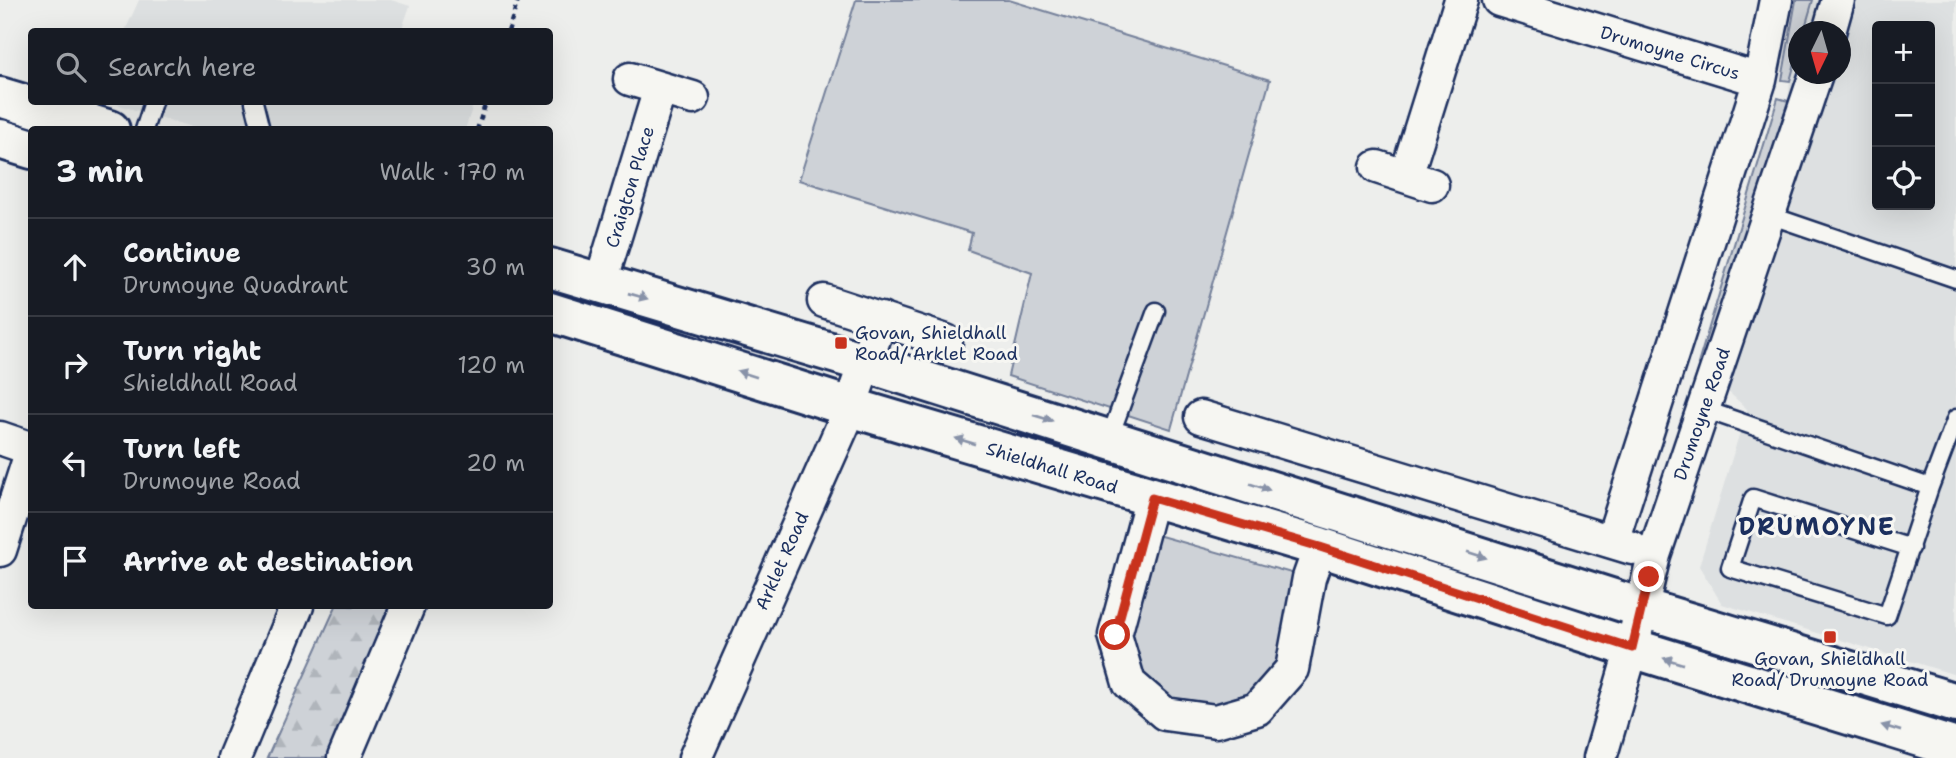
<!DOCTYPE html>
<html lang="en">
<head>
<meta charset="utf-8">
<style>
	body { margin:0; font-family:"Shantell Sans",sans-serif; background:#20242c; color:#f1f3f6 }
	.controls { position:absolute; right:21px; top:21px; display:grid; overflow:hidden; border-radius:7px; box-shadow:0 7px 28px #0002 }
	.controls button { width:63px; height:63px; display:grid; place-items:center; padding:0; border:0; border-bottom:2px solid #363941; background:#171b24; color:#f1f3f6; font:35px sans-serif }
	.compass { position:absolute; left:1788px; top:21px; width:63px; height:63px; border-radius:50%; background:#171b24; box-shadow:0 7px 28px #0002; rotate:185deg }
	.stop { position:absolute; width:21px; height:21px; margin:-16px; border:5px solid #c8321e; border-radius:50%; background:#fff }
	.stop.end { background:#c8321e; border-color:#fff; box-shadow:0 2px 7px #0008 }
	.list { margin:0; padding:0; list-style:none }
	h2 { display:flex; justify-content:space-between; align-items:center; height:91px; margin:0; padding:0 28px; font-size:30px }
	h2 small { font-size:23px; font-weight:400; color:#9ea1a6 }
	.list li { display:grid; grid-template-columns:46px 1fr auto; gap:21px; align-items:center; box-sizing:border-box; height:98px; padding:0 28px; border-top:2px solid #363941 }
	.list b { display:block; font-size:26px; white-space:nowrap }
	.list p { margin:0; font-size:23px; white-space:nowrap; color:#9ea1a6 }
	.list em { font-size:23px; font-style:normal; color:#9ea1a6 }
	.icon { flex:none; width:38px; height:38px; fill:none; stroke:currentColor; stroke-width:2; stroke-linecap:round; stroke-linejoin:round }
	.map { position:relative; flex:none; width:1956px; height:758px; overflow:hidden }
	.search { position:absolute; background:#171b24; box-shadow:0 7px 28px #0002; left:28px; top:28px; width:525px; height:77px; display:flex; align-items:center; gap:18px; box-sizing:border-box; padding:0 24px; border-radius:7px; color:#9ea1a6; font-size:26px }
	.panel { position:absolute; background:#171b24; box-shadow:0 7px 28px #0002; left:28px; top:126px; width:525px; height:483px; border-radius:7px }
	.map>svg:first-child { display:block }
	.built { fill:#dde0e1; fill-rule:evenodd }
	.green { fill:#ced2d7; stroke:#74809a; stroke-width:2 }
	.forest { fill:url(#forest-firs); stroke:#74809a; stroke-width:2 }
	.lines { fill:none; stroke-linecap:round; stroke-linejoin:round }
	.service-casing { stroke:#1b2f5e; stroke-width:21 }
	.minor-casing { stroke:#1b2f5e; stroke-width:37 }
	.primary-casing { stroke:#1b2f5e; stroke-width:44 }
	.path { stroke:#1b2f5e; stroke-width:4.5; stroke-dasharray:5 5; stroke-linecap:butt }
	.service { stroke:#f6f6f2; stroke-width:16 }
	.minor { stroke:#f6f6f2; stroke-width:32 }
	.primary { stroke:#f6f6f2; stroke-width:38 }
	.oneway { fill:#8892a8 }
	.route { stroke:#c8321e; stroke-width:9 }
	.poi-dot { fill:#c8321e; stroke:#f6f6f2; stroke-width:2.5 }
	.labels { text-anchor:middle; dominant-baseline:central; stroke-width:6; stroke-linejoin:round; paint-order:stroke }
	.street-label { font-size:18px; fill:#1b2f5e; stroke:#f6f6f2 }
	.poi-label { font-size:18px; fill:#1b2f5e; stroke:#f6f6f2; text-anchor:start }
	.district-label { font-size:24px; font-weight:bold; letter-spacing:2px; fill:#1b2f5e; stroke:#f6f6f2 }
</style>
</head>
<body>
<div class="map">
<svg width="1956" height="758" viewBox="0 0 1956 758">
	<defs>
		<pattern id="forest-firs" width="22" height="20" patternUnits="userSpaceOnUse" patternTransform="scale(1.75)"><rect width="22" height="20" fill="#ced2d7"/><path d="M5 1l3.5 6h-7zM16 11l3.5 6h-7z" fill="#b0b5bb"/></pattern>
	</defs>
	<rect width="100%" height="100%" fill="#edeeec"/>
	<filter id="ink" filterUnits="userSpaceOnUse"><feTurbulence type="fractalNoise" baseFrequency=".0143" numOctaves="2"/><feDisplacementMap in="SourceGraphic" scale="14" xChannelSelector="R" yChannelSelector="G"/><feConvolveMatrix kernelMatrix="1 2 1 2 8 2 1 2 1" color-interpolation-filters="sRGB"/></filter>
	<g filter="url(#ink)">
		<path class="built" d="M139,0H391L410,6L401,31H125Z
			M1813,0H1956V675L1722,604L1699,566L1747,409L1698,364L1705,367L1788,101L1790,81L1798,52V74H1840V32L1804,31ZM1877,26H1930V205H1877Z
			M109,102H474L465,130L198,129Z"/>
		<path class="green" d="M856,0H1009L1270,80L1171,429L1008,376L1032,273L968,250L972,233L799,180Z
			M1796,0H1813L1804,31L1798,32V52L1790,81L1782,80Z
			M1778,98L1788,101L1705,367L1698,364Z
			M1143,531L1309,578L1292,669L1257,709L1165,714L1115,635Z"/>
		<path class="forest" d="M336,606H388L391,612L330,758H267Z"/>
		<g class="lines">
			<defs>
				<path id="service" d="M254,102L261,130
					M144,130L153,102
					M1769,215L1956,279
					M1703,409L1930,487L1887,616L1730,568L1753,498L1911,548
					M1109,439L1156,311
					M1930,487L1956,418"/>
				<path id="minor" d="M1499,0L1760,80
					M1829,32L1838,0
					M630,79L693,98
					M1377,167L1432,185
					M1406,176L1461,0
					M600,285L660,89
					M824,301L946,341
					M1201,417L1632,548
					M0,438L32,449
					M1152,497L1115,635L1129,683L1165,714L1216,721L1257,709L1292,669L1309,578L1320,547
					M1612,541L1760,80L1776,0
					M0,550L32,450
					M234,758L297,606
					M344,758L408,606
					M695,758L843,425L881,319
					M1600,758L1632,648L1654,555L1816,74"/>
				<path id="primary" d="M0,97L110,130
					M0,139L32,149
					M550,268L867,363L1642,608L1956,703
					M550,312L850,407L1320,547L1632,648L1956,748"/>
			</defs>
			<use href="#service" class="service-casing"/>
			<use href="#minor" class="minor-casing"/>
			<use href="#primary" class="primary-casing"/>
			<path class="path" d="M508,32L518,0
				M477,130L486,102"/>
			<use href="#service" class="service"/>
			<use href="#minor" class="minor"/>
			<use href="#primary" class="primary"/>
		</g>
		<defs><path id="oneway-solid" d="M-6-.8H1V-3.2L6.5 0L1 3.2V.8H-6Z" transform="scale(1.75)"/></defs>
		<g class="oneway">
			<use href="#oneway-solid" transform="translate(638 296) rotate(16)"/>
			<use href="#oneway-solid" transform="translate(747 374) rotate(-162)"/>
			<use href="#oneway-solid" transform="translate(1043 418) rotate(17)"/>
			<use href="#oneway-solid" transform="translate(965 441) rotate(-163)"/>
			<use href="#oneway-solid" transform="translate(1260 487) rotate(18)"/>
			<use href="#oneway-solid" transform="translate(1477 555) rotate(18)"/>
			<use href="#oneway-solid" transform="translate(1673 661) rotate(-163)"/>
			<use href="#oneway-solid" transform="translate(1891 728) rotate(-163)"/>
		</g>
	</g>
	<g class="lines" filter="url(#ink)">
		<path class="route" d="M1115,635L1152,498L1320,547L1632,648L1649,577"/>
	</g>
	<g class="poi-dot">
		<rect x="834" y="336" width="14" height="14" rx="3.5"/>
		<rect x="1823" y="630" width="14" height="14" rx="3.5"/>
	</g>
	<g class="labels">
		<g class="street-label">
			<text transform="translate(1670 53) rotate(17)">Drumoyne Circus</text>
			<text transform="translate(630 187) rotate(-73)">Craigton Place</text>
			<text transform="translate(1702 414) rotate(-71)">Drumoyne Road</text>
			<text transform="translate(1052 468) rotate(17)">Shieldhall Road</text>
			<text transform="translate(782 561) rotate(-66)">Arklet Road</text>
		</g>
		<g class="poi-label">
			<text x="855" y="333">Govan, Shieldhall<tspan x="855" dy="21">Road/ Arklet Road</tspan></text>
			<text x="1830" y="659" text-anchor="middle">Govan, Shieldhall<tspan x="1830" dy="21">Road/ Drumoyne Road</tspan></text>
		</g>
		<g class="district-label">
			<text x="1817" y="527">DRUMOYNE</text>
		</g>
	</g>
</svg>
<div class="controls">
<button>+</button>
<button>−</button>
<button><svg class="icon" aria-label="locate" viewBox="0 0 24 24"><circle cx="12" cy="12" r="6"/><path d="M12 2v4M12 18v4M2 12h4M18 12h4"/></svg></button>
</div>
<svg class="compass" viewBox="-18 -18 36 36"><path d="M0-13l5 13h-10z" fill="#e53935"/><path d="M0 13l5-13h-10z" fill="#9ea1a6"/></svg>
<div class="stop" style="left:1115px;top:635px"></div>
<div class="stop end" style="left:1649px;top:577px"></div>
<div class="search"><svg class="icon" aria-label="search" viewBox="0 0 24 24"><circle cx="10" cy="10" r="6"/><path d="M15 15l6 6"/></svg>Search here</div>
<section class="panel">
<h2>3 min<small>Walk · 170 m</small></h2>
<ul class="list">
<li><svg class="icon" aria-label="ahead" viewBox="0 0 24 24"><path d="M12 20V5M6 11l6-6 6 6"/></svg><div><b>Continue</b><p>Drumoyne Quadrant</p></div><em>30 m</em></li>
<li><svg class="icon" aria-label="right" viewBox="0 0 24 24"><path d="M7 20v-9h11M14 6l5 5-5 5"/></svg><div><b>Turn right</b><p>Shieldhall Road</p></div><em>120 m</em></li>
<li><svg class="icon" aria-label="left" viewBox="0 0 24 24"><path d="M17 20v-9H6M10 6l-5 5 5 5"/></svg><div><b>Turn left</b><p>Drumoyne Road</p></div><em>20 m</em></li>
<li><svg class="icon" aria-label="arrive" viewBox="0 0 24 24"><path d="M6 21V4h12l-3 4 3 4H6"/></svg><div><b>Arrive at destination</b></div></li>
</ul>
</section>
</div>
</body>
</html>
